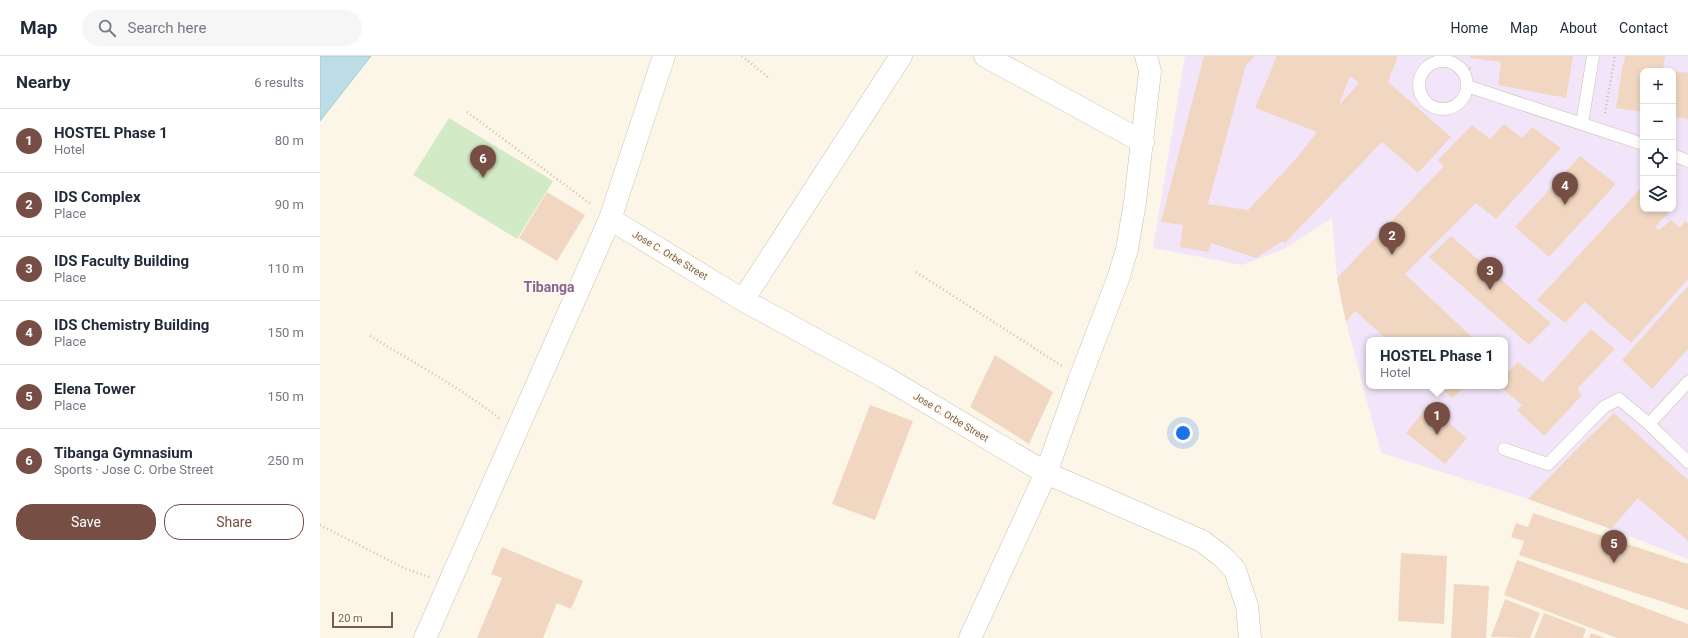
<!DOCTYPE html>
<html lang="en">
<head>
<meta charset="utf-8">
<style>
	body { margin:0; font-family:Roboto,sans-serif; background:#f6f6f7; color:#1f2937 }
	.controls { position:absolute; right:12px; top:12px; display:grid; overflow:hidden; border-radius:8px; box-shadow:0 2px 6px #0003 }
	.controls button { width:36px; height:36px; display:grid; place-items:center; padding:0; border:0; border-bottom:1px solid #e0e1e3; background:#fff; color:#1f2937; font:20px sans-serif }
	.scale { position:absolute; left:12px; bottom:10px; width:61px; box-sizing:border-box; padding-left:4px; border:2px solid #765e4c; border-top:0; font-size:11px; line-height:14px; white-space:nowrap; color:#765e4c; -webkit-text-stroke:3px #fffaef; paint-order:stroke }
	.you { position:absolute; left:863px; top:377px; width:14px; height:14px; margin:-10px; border:3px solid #fff; border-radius:50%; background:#1a73e8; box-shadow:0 0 0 6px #1a73e833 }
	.badge { display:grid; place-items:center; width:26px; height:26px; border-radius:50%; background:#774e43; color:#fff; font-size:13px; font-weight:700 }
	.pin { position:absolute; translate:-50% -33px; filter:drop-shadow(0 1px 2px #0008) }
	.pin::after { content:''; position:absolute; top:21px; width:14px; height:12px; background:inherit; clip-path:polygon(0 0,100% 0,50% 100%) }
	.popup { position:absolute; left:1046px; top:281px; width:142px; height:52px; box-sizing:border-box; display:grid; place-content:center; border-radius:8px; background:#fff; filter:drop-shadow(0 1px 3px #0005); font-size:13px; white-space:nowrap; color:#747a83 }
	.popup b { font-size:15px; color:#1f2937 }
	.popup::after { content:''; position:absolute; left:50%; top:100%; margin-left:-8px; border:8px solid transparent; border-top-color:#fff }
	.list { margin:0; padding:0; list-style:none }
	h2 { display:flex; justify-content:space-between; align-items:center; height:52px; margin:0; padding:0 16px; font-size:17px }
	h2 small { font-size:13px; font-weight:400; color:#747a83 }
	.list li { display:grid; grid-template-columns:26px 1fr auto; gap:12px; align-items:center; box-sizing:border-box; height:64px; padding:0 16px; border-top:1px solid #e0e1e3 }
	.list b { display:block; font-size:15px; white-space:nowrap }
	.list p { margin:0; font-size:13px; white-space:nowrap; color:#747a83 }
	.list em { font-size:13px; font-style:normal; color:#747a83 }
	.actions { display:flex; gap:8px; padding:12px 16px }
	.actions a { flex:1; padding:9px 0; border:1px solid #774e43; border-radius:16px; text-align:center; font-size:14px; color:#774e43 }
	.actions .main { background:#774e43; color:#fff }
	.icon { flex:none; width:22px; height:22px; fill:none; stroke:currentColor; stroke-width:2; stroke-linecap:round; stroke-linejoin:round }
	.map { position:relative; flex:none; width:1368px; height:582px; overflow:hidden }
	header { display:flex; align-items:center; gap:24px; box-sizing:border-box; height:56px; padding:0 20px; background:#fff; border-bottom:1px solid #e0e1e3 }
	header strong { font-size:19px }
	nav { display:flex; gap:22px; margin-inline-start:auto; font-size:14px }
	.search { width:280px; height:36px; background:#f6f6f7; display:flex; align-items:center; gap:10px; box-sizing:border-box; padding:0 14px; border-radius:22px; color:#747a83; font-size:15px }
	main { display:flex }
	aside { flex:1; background:#fff }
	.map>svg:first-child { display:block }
	.education { fill:#f3e5f9; fill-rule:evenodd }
	.green { fill:#d3eac7 }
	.water { fill:#bddde6; stroke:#a3ccd7 }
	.building { fill:#f1d7c1; fill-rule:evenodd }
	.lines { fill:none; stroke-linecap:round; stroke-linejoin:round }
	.lane-casing { stroke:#cebeae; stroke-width:13 }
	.street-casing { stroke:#cebeae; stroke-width:23 }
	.secondary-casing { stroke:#d1bfac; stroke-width:23 }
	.path { stroke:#d6bba3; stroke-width:2.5; stroke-dasharray:1 3; stroke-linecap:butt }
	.lane { stroke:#fff; stroke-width:12 }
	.street { stroke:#fff; stroke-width:22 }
	.secondary { stroke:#fff; stroke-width:22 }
	.labels { text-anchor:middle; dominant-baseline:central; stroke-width:3.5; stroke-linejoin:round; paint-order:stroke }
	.street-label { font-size:10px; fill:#765e4c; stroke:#fffaef }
	.district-label { font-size:14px; font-weight:bold; fill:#866592; stroke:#fffaef }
</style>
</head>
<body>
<header>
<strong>Map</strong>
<div class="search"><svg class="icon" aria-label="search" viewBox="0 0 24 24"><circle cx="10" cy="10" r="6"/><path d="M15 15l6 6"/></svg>Search here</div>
<nav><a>Home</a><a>Map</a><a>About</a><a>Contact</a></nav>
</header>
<main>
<aside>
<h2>Nearby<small>6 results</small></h2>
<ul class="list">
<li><span class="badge">1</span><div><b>HOSTEL Phase 1</b><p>Hotel</p></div><em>80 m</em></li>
<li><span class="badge">2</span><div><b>IDS Complex</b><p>Place</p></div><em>90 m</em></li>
<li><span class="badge">3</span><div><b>IDS Faculty Building</b><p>Place</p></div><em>110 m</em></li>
<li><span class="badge">4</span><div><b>IDS Chemistry Building</b><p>Place</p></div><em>150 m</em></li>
<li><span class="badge">5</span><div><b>Elena Tower</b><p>Place</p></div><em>150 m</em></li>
<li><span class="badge">6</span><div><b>Tibanga Gymnasium</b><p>Sports · Jose C. Orbe Street</p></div><em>250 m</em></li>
</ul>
<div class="actions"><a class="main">Save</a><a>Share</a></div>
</aside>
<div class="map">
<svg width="1368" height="582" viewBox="0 0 1368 582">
	<rect width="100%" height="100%" fill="#fcf6e9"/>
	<path class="education" d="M865,0H1368V503L1291,473L1208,443L1061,397L1026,266L1017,222L1012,162L964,193L922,209L833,192ZM1323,15H1353V153H1323ZM1049,284H1185V330H1049Z"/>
	<path class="green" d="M129,62L233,125L197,183L93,119Z"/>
	<path class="water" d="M0,0H51L0,65Z"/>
	<path class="building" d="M884,0H935L926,9L888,148L928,154L975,104L997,76L935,52L957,0H1078L1068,26L1131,81L1098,117L1062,86L965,187L963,185L936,202L891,187L888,196L860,191L863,169L841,166ZM1030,20L1039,27L1019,49Z
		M1150,0H1253L1246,42L1178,29L1181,6L1150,2Z
		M1305,0H1345L1343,13L1351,14L1323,15V56L1296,52L1303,7H1304Z
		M1353,15L1368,17V63L1353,61Z
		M1184,68L1202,82L1212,71L1241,92L1176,163L1156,147L1085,218L1155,284H1068L1035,255L1026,266L1017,222L1124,110L1118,104L1152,69L1170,83Z
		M1260,100L1296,128L1229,201L1195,171Z
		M1320,133L1323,135V153H1346L1349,156L1335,171L1339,174L1351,164L1360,172L1365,165L1368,167V223L1311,287L1265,246L1245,267L1217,244Z
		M227,136L265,159L237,205L199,182Z
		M1131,180L1231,267L1209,289L1109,201Z
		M1368,230V293L1332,333L1302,304Z
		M1271,273L1295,293L1257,333L1262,339L1224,380L1197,354L1202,349L1179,330H1185V319L1198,306L1223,326Z
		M675,299L733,336L709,388L650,351Z
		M1119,330H1146L1132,342Z
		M550,349L593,365L555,464L512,448Z
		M1108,350L1147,382L1125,408L1086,377Z
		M1294,357L1368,424V485L1318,442L1291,473L1208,443L1260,390Z
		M1213,457L1368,508V554L1199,499L1204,485L1191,481L1196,467L1208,471Z
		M182,491L263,525L251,553L237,547L223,582H157L182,522L171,518Z
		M1081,497L1127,500L1124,568L1078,565Z
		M1197,504L1368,568V582H1297L1184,539Z
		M1134,528L1169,530L1166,582H1131Z
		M1185,543L1220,557L1210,582L1171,581Z
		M1224,557L1266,573L1263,582H1214Z
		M1271,577L1285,582H1269Z"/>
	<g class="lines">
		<defs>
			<path id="lane" d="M1099 29a24 24 0 1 1 48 0a24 24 0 1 1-48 0Z
				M1147,30L1323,88
				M1262,68L1273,0
				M1353,99L1368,105
				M1329,368L1368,326
				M1184,393L1228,408L1284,351L1299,343L1329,368L1368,406"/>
			<path id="street" d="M665,0L823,86
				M290,163L423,244L566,322L726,417L882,485L903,501L915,514L927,550L930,582
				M423,244L581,0
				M650,582L726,417L760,322L798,223L807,193L815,146L829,24L830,15L826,0"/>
			<path id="secondary" d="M105,582L290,163L344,0"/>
		</defs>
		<use href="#lane" class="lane-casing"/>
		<use href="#street" class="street-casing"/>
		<use href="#secondary" class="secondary-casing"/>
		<path class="path" d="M422,0L450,23
			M1129,0L1151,13
			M147,56L272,149
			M1285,57L1295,0
			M596,216L742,310
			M50,280C93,306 139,331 179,362
			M0,469L84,512L109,521"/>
		<use href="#lane" class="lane"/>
		<use href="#street" class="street"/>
		<use href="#secondary" class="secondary"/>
	</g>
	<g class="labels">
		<g class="street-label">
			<text transform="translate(350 199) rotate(31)">Jose C. Orbe Street</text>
			<text transform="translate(631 361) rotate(31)">Jose C. Orbe Street</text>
		</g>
		<g class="district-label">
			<text x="229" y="231">Tibanga</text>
		</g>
	</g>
</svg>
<div class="controls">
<button>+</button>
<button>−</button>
<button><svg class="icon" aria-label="locate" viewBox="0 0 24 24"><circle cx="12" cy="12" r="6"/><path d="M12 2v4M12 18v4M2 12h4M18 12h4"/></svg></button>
<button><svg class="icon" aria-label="layers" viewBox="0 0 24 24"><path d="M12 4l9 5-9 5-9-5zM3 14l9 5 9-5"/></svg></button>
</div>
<div class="scale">20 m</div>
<div class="you"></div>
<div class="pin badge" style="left:1117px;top:379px">1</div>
<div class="popup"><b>HOSTEL Phase 1</b>Hotel</div>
<div class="pin badge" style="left:1072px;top:199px">2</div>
<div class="pin badge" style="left:1170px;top:234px">3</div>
<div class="pin badge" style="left:1245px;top:149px">4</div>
<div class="pin badge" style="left:1294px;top:507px">5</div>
<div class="pin badge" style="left:163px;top:122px">6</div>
</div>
</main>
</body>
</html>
